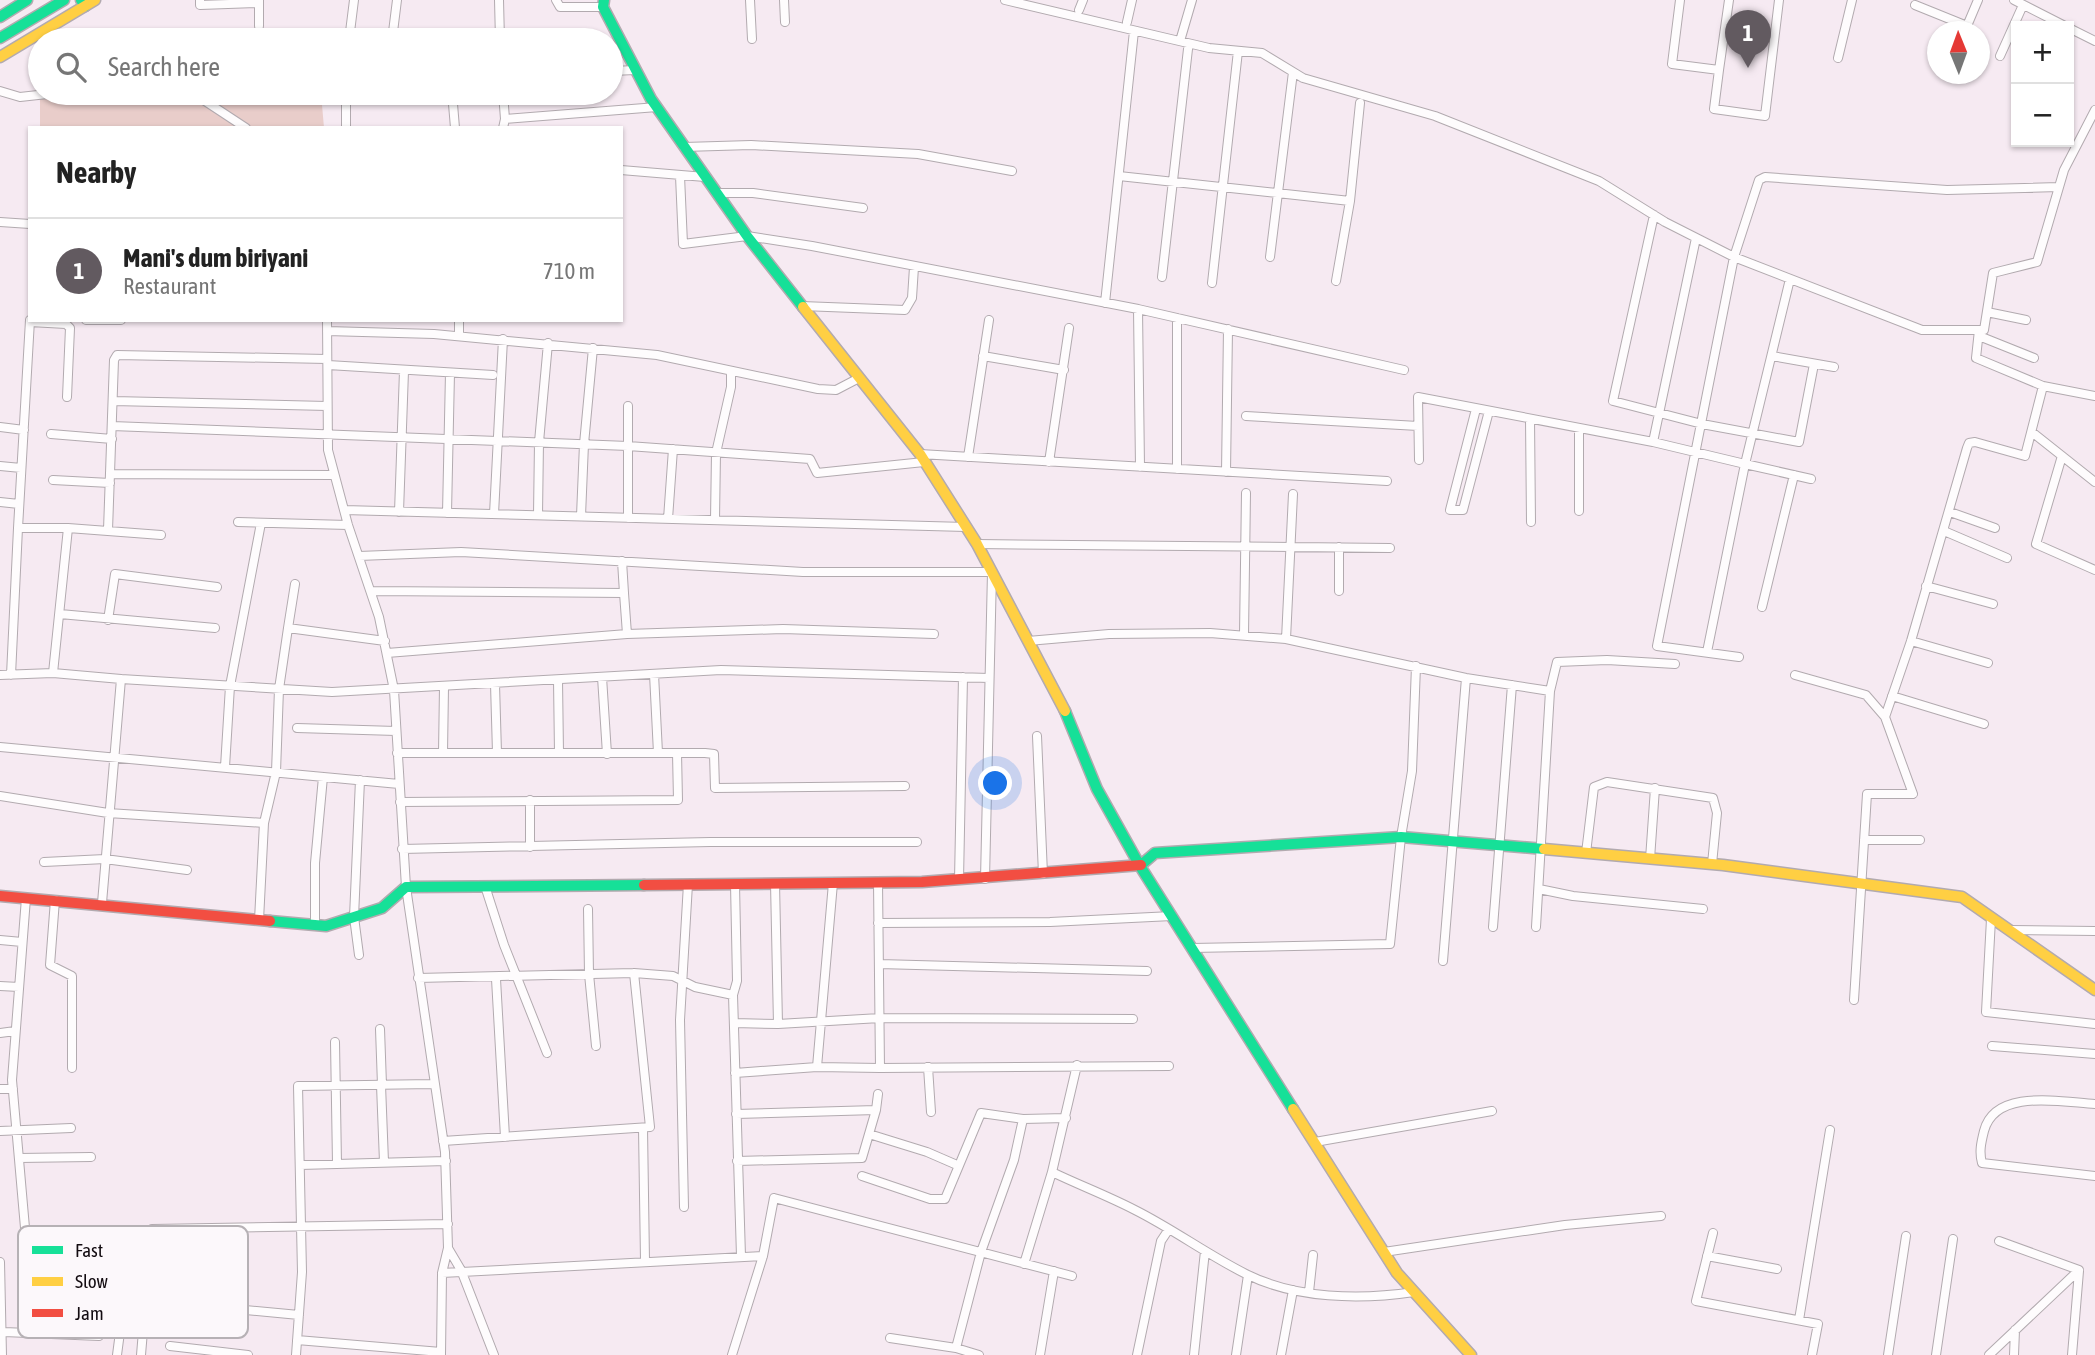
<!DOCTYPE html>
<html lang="en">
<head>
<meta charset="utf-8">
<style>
	body { margin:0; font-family:"Asap Condensed",sans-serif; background:#f6f6f6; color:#222 }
	.controls { position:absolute; right:21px; top:21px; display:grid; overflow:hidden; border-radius:0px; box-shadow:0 2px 5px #0004 }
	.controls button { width:63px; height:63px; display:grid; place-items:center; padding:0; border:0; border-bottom:2px solid #e0e0e0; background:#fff; color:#222; font:35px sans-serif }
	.compass { position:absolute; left:1927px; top:21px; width:63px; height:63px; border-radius:50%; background:#fff; box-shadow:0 2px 5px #0004; rotate:359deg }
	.you { position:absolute; left:996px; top:784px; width:24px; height:24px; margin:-18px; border:5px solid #fff; border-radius:50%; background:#1a73e8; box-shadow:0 0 0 10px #1a73e833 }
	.badge { display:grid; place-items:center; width:46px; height:46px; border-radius:50%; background:#625a60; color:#fff; font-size:23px; font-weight:700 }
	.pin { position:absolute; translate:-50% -58px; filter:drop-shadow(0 2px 4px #0008) }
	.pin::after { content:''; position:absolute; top:37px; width:24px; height:21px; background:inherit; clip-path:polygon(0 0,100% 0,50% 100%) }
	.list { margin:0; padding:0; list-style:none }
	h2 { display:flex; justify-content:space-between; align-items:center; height:91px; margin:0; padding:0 28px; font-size:30px }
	h2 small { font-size:23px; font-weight:400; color:#767676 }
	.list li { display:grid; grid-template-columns:46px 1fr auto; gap:21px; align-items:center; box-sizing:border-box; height:105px; padding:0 28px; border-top:2px solid #e0e0e0 }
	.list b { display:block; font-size:26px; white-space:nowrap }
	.list p { margin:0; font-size:23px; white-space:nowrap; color:#767676 }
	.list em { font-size:23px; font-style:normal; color:#767676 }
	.icon { flex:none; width:38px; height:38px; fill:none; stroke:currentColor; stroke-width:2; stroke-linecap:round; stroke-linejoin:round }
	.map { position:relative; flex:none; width:2095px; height:1355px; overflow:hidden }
	.search { position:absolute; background:#fff; box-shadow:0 2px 5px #0004; left:28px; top:28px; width:595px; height:77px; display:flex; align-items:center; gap:18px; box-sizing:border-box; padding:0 24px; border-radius:38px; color:#767676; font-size:26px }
	.panel { position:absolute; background:#fff; box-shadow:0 2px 5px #0004; left:28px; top:126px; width:595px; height:196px; border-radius:0px }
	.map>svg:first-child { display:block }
	.green { fill:#e9cdca }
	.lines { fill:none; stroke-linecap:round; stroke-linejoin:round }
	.street-casing { stroke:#b2aaaf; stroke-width:10 }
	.fast-casing { stroke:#b2aaaf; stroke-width:13 }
	.slow-casing { stroke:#b2aaaf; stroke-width:13 }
	.jam-casing { stroke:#b2aaaf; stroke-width:13 }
	.street { stroke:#fefcfd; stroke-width:8 }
	.fast { stroke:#16e098; stroke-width:10 }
	.slow { stroke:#ffcf43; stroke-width:10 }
	.jam { stroke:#f24e42; stroke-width:10 }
	.key { fill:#fcf8fb; stroke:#b6b1b5; stroke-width:2 }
	.key-label { font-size:19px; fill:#130c11 }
</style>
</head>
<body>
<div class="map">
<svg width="2095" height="1355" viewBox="0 0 2095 1355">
	<rect width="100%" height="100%" fill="#f6eaf2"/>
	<path class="green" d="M40,81V93H321L324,128H40Z"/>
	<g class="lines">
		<defs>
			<path id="street" d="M200,0V5L259,3
				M259,0V26
				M499,0L500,40
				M556,0L560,7H603
				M750,0L752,39
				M784,0L785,22
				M1005,0L1209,48L1262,53L1303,78L1435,116L1599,181L1665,222L1734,257L1922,330H1984L1993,273L2037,262L2064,170L2095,110
				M1680,0L1672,64L1719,70L1714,109L1765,116L1779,0
				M2014,0L2065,26
				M1915,5L1967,26L1978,0
				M1079,10L1083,0
				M1127,22L1132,0
				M2069,28L2095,41
				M349,40L354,0
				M392,40L397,0
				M1180,41L1192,0
				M2000,56L2023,5
				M1838,58L1852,0
				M1719,70L1729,0
				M611,71L636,70
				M0,91L20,97L56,93
				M153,93L202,99L246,128
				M346,93V128
				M503,93L505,119L503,128
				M386,99V93
				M453,104L455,128
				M505,119L657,107
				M684,147L751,145L918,154L1012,171
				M621,170L705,177
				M680,176L683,244L747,236L812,246L1138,309L1404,370
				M1119,176L1350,201L1360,103
				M717,193H753L863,208
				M1654,215L1613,401L1702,424L1799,442L1814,364
				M0,222L30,224
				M1270,257L1293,72
				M1162,277L1188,49
				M1336,281L1350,201
				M1212,283L1238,51
				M1105,303L1134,31
				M802,306L905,310L912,298L914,267
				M1138,309L1140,467
				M1987,312L2026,320
				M1177,318V469
				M30,320L18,528H68L53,673L121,679L102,903
				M86,320H121
				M327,320L328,450L348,525L379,617L394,690L406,887L445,1152L448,1248L461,1270L494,1355
				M30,322L66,324L70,328L67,397
				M1979,330L1976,358L2043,386L2095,396
				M327,331L434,334L657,355L818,389L836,390L859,378
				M459,336V320
				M1979,336L2034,358
				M983,356L1064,370
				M1772,356L1834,367
				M328,365L493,375
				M113,401L327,406
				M628,406V518
				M1476,409L1450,510H1463L1489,411
				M1246,416L1418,426
				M1530,419L1531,522
				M112,426L628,446L810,459L817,473L924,462
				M0,427L24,430
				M1579,428V511
				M2033,433L2095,482
				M51,434L112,439
				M1653,442L1696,238
				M920,454L1387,481
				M2062,456L2036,544L2095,570
				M968,457L989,320
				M1419,460L1418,397L1653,442L1745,464L1790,279
				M1049,462L1069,328
				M0,466L21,468
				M1226,472L1228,329
				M110,474L334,475
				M53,480L110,483
				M0,502L19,504
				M344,510L966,527
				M399,512L404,371
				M1950,512L1995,528
				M447,513L450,373
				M494,514L503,339
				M538,515L539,442L548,343
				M581,516L584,444L593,348
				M668,519L673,449
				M715,520L716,453L731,387V371
				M238,522L348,525
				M68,528L161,535
				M108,530L114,360L117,355L327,359
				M1944,531L2007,558
				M977,544L1390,548
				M359,556L461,552L803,572H992L985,879
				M622,561L624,593
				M1926,586L1993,604
				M371,591L624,593L627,634L387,653
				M1339,591V547
				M1762,607L1794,475
				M60,614L215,628
				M108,620L115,574L217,587
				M288,628L295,584
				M627,634L783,629L934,634
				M1244,635L1246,493
				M1286,639L1293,494
				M1028,641L1109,634L1210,633L1286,639L1466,678L1550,691L1557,662L1607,660L1675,664
				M1911,641L1988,663
				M1707,652L1745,464L1811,479
				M1739,657L1657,646L1734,257L1759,180L1765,177L1947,190L2059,187
				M654,674L658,753
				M0,675L53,673
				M11,675L18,528
				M1795,675L1866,695L1885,717L1913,794H1867L1854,1000
				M602,677L607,754
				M121,679L332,692L721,670L989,678
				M558,680L559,753
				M495,684L497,753
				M1892,696L1984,724
				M1885,717L1911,641L1967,448L1969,443L1975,442L2025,456L2043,386
				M297,728L396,731
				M1037,736L1043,874
				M0,747L399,784
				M397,753H705L714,754L715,788L905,786
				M443,753L444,687
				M225,767L230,686L261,523
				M0,796L108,813L264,823
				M530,800V847
				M400,802L678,800L677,753
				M1864,840H1920
				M402,849L710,842H917
				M1586,853L1594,787L1607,782L1713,798L1717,813L1712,864
				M1650,859L1655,788
				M44,862L105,859L187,870
				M959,880L963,677
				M775,883L778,1024
				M735,884L737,981L733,995L741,1256
				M485,886L504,945L547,1053
				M1539,889L1573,896L1703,909
				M26,898L12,1080L31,1296
				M55,900L50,965L72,976V1068
				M588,909L589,974L596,1046
				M1991,919L1986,1012L2095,1024
				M259,920L264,823L276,772L279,689L288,628L385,641
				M878,923L1050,922L1172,916
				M315,925V863L323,777
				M1493,927L1512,685
				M1536,927L1550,691
				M2010,930L2095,931
				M0,940L22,942
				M1192,948L1390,944L1401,837L1412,771L1416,666
				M359,955L354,917L360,780
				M1443,961L1466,678
				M879,964L1147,971
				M418,978L634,973L673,976L695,987L733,995
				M496,979L505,1137
				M0,986L19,987
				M734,1023L778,1024L880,1018L1133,1019
				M380,1029L382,1085
				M0,1033L15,1031
				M335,1042L337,1164
				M1992,1046L2095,1054
				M817,1067L880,1068L878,882
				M928,1067L931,1112
				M880,1068L1169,1066
				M735,1073L817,1067L833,883
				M381,1085L384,1162
				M0,1089H13
				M2095,1104C2061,1102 1995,1088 1984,1131C1981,1143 1979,1152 1982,1163L2095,1176
				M876,1110L878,1094
				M736,1114L876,1110L862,1158L737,1161
				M643,1128L645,1261
				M0,1131L71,1128
				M869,1134L927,1152L957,1165
				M443,1141L650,1127L634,973
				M1315,1142L1492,1111
				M19,1158L91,1157
				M300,1165L446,1161
				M1052,1172C1079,1185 1108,1196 1135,1210C1173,1229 1208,1255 1246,1274C1296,1299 1360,1300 1414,1292
				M862,1176L930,1199H945L981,1113L1023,1119L1066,1118
				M684,1207L680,1020L688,884
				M1713,1233L1696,1301L1818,1324L1812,1355
				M1384,1252L1565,1225L1661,1216
				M1707,1256L1777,1269
				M0,1262L2,1355
				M1024,1264L1052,1172L1077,1065
				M442,1273L448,1248
				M1309,1292L1313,1255
				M171,1303L299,1315
				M122,1317L123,1294
				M1799,1320L1830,1130
				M4,1332L99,1336
				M890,1338L956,1348L981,1252L1014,1160L1023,1119
				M297,1340L441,1352
				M170,1346L248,1355
				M956,1348L979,1355
				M117,1355L122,1317L144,1319
				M141,1355L147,1283L145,1248L152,1229L448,1224
				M296,1355L302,1272L298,1086L433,1084
				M441,1355L442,1273L763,1256
				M732,1355L763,1256L774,1198L1072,1276
				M1040,1355L1054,1271
				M1137,1355L1161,1241L1169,1229
				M1194,1355L1205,1251
				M1236,1355L1248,1275
				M1281,1355L1293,1290
				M1888,1355L1906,1236
				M1936,1355L1953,1239
				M1989,1355L2079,1270L1999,1241
				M2014,1355L2015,1330
				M2072,1355L2079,1271"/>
			<path id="fast" d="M81,0L85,6
				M604,0L603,7L651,99L747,236L803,307
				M0,17L27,0
				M0,38L64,0
				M1065,711L1097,789L1140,866L1293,1109
				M1141,865L1155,853L1401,837L1544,849
				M270,921L326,926L382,908L406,887L644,885"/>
			<path id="slow" d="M0,57L95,0
				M803,307L920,454L977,544L1065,711
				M1544,849L1723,865L1962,897L2095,990
				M1293,1109L1397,1273L1471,1355"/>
			<path id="jam" d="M644,885L922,882L1141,865
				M0,896L270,921"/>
		</defs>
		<use href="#street" class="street-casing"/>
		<use href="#fast" class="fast-casing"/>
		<use href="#slow" class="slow-casing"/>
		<use href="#jam" class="jam-casing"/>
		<use href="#street" class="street"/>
		<use href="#fast" class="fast"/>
		<use href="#slow" class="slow"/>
		<use href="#jam" class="jam"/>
	</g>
	<rect x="18" y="1226" width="230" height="112" rx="10" class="key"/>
	<rect x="32" y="1246" width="31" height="8" fill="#16e098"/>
	<rect x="32" y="1277" width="31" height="9" fill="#ffcf43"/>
	<rect x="32" y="1309" width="31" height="8" fill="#f24e42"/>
	<g class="key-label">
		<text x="75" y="1257">Fast</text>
		<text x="75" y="1288">Slow</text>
		<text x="75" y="1320">Jam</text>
	</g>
</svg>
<div class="controls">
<button>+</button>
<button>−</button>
</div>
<svg class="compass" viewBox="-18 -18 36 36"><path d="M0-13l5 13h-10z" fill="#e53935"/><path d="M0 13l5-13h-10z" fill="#767676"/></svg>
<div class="you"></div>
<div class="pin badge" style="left:1748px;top:68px">1</div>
<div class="search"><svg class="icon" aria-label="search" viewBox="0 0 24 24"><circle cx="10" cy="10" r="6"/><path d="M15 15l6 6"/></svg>Search here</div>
<section class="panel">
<h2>Nearby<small></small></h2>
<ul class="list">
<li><span class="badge">1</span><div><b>Mani's dum biriyani</b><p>Restaurant</p></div><em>710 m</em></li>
</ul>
</section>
</div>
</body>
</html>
